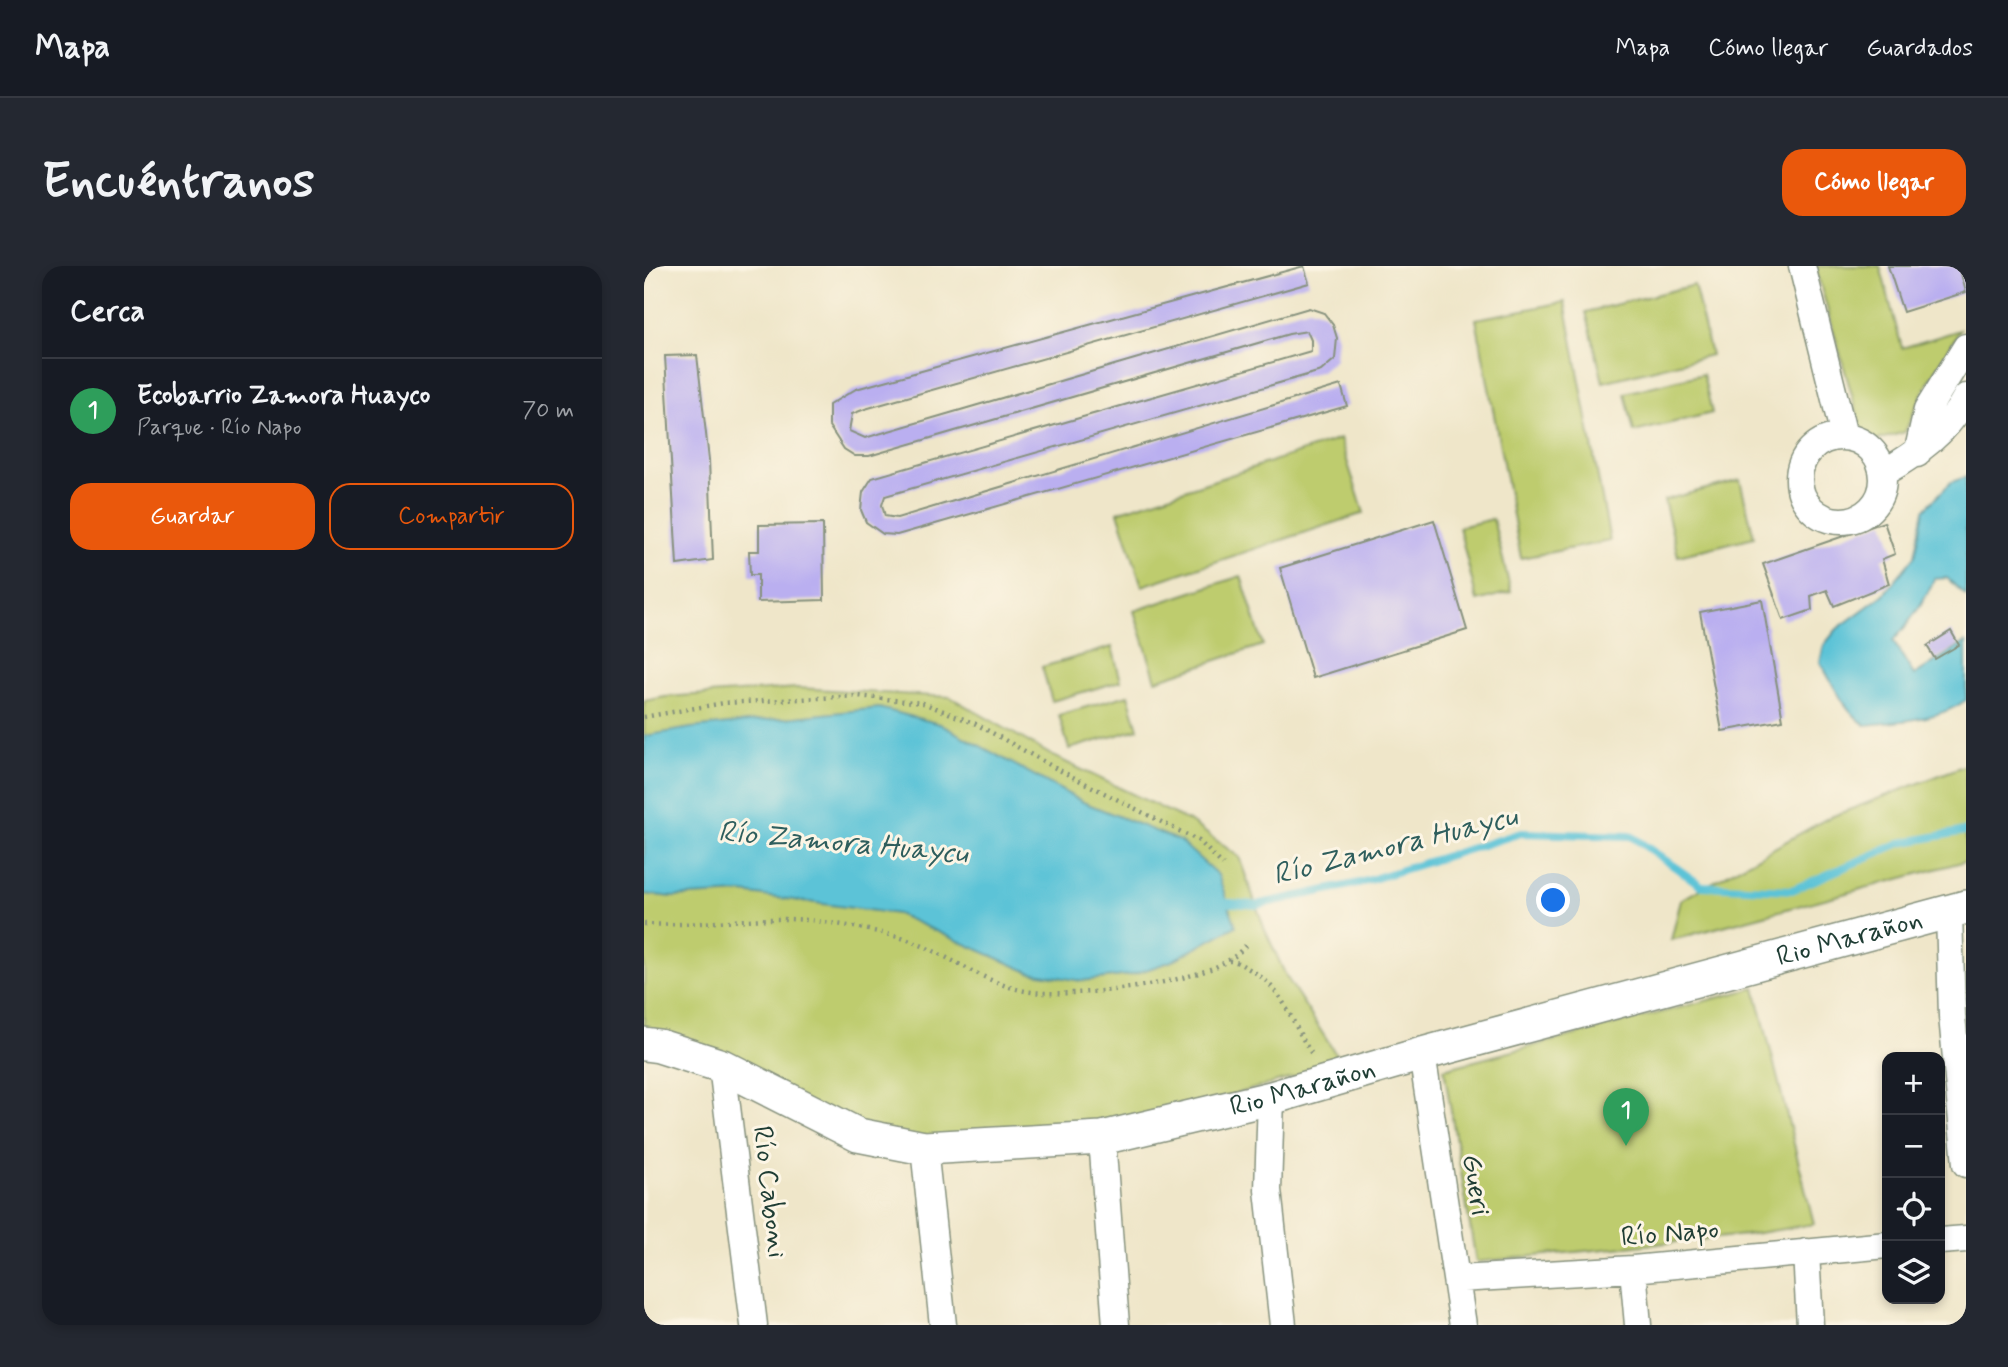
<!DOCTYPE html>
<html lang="es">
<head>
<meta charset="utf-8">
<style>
	body { margin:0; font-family:Mynerve,sans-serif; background:#242831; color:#f1f3f6 }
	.controls { position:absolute; right:21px; bottom:21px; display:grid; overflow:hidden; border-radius:14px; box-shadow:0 4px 10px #0003 }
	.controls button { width:63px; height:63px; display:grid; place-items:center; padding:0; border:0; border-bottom:2px solid #363941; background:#171b24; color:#f1f3f6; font:35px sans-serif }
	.you { position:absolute; left:910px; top:635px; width:24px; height:24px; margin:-18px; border:5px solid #fff; border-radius:50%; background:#1a73e8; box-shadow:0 0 0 10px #1a73e833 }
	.badge { display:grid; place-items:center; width:46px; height:46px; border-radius:50%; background:#ea580c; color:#fff; font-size:23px; font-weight:700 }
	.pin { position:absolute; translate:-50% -58px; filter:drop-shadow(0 2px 4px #0008) }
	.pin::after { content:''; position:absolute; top:37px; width:24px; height:21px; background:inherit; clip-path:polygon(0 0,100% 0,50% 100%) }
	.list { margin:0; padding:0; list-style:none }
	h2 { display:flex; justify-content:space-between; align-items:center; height:91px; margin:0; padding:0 28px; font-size:30px }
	h2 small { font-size:23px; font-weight:400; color:#9ea1a6 }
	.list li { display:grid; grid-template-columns:46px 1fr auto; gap:21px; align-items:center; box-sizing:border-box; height:105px; padding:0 28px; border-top:2px solid #363941 }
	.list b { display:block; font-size:26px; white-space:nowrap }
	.list p { margin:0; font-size:23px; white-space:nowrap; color:#9ea1a6 }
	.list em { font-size:23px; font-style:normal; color:#9ea1a6 }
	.actions { display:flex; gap:14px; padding:21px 28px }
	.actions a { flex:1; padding:16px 0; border:2px solid #ea580c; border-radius:21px; text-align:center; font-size:24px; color:#ea580c }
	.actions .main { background:#ea580c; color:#fff }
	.icon { flex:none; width:38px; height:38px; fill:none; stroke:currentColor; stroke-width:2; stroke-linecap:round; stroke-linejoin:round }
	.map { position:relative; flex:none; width:1322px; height:1059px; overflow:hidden; border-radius:21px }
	header { display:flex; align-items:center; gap:42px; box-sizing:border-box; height:98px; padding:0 35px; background:#171b24; border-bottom:2px solid #363941 }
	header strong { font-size:33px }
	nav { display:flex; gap:38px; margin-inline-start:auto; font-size:24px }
	.intro { display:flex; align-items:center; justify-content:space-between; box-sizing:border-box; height:168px; padding:0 42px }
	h1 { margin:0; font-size:49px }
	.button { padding:18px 32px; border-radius:21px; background:#ea580c; color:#fff; font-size:24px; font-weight:700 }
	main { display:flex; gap:42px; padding:0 42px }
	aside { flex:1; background:#171b24; border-radius:21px; box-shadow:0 4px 10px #0003 }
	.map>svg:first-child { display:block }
	.green { fill:#becc6e; stroke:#6e8451; stroke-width:2 }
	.water { fill:#5bc3d7; stroke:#3d8086; stroke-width:2 }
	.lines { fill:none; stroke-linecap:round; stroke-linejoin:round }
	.stream { stroke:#5bc3d7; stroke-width:8 }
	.building { fill:#baaff0 }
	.minor-casing { stroke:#87927e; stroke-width:29 }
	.tertiary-casing { stroke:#87927e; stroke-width:36 }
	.path { stroke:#87927e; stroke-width:4.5; stroke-dasharray:2 5; stroke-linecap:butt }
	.minor { stroke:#fff; stroke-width:26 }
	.tertiary { stroke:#fff; stroke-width:33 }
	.labels { text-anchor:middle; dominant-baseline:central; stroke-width:6; stroke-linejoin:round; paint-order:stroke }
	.street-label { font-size:28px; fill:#1f3d34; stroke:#fcf5e5 }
	.water-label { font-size:30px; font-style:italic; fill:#2e5e5d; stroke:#fcf5e5 }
</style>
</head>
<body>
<header>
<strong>Mapa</strong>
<nav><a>Mapa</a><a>Cómo llegar</a><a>Guardados</a></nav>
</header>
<div class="intro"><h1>Encuéntranos</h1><a class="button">Cómo llegar</a></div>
<main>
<aside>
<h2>Cerca<small></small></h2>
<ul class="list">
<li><span class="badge" style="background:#2e9e5b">1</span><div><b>Ecobarrio Zamora Huayco</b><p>Parque · Río Napo</p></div><em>70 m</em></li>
</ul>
<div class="actions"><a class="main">Guardar</a><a>Compartir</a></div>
</aside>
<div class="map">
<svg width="1322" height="1059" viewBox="0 0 1322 1059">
	<rect width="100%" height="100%" fill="#fcf5e5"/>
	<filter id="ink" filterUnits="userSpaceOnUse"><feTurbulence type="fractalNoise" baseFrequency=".0143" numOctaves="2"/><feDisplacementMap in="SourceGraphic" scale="14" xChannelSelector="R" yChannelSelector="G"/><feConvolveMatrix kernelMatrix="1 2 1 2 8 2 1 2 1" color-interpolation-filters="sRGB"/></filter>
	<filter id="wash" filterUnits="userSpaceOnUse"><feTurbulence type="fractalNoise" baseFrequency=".00686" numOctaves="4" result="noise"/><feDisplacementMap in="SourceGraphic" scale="28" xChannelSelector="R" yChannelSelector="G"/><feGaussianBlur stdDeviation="1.57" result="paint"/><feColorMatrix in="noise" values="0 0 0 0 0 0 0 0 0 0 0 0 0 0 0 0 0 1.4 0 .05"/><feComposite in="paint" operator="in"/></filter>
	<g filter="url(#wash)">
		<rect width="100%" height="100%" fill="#efe6c9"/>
		<path class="green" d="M1171,0H1236L1258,82L1316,64L1278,128L1261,166L1230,175L1228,170L1218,164Z
			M1050,19L1067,89L959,116L942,46Z
			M921,36L966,275L877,292L832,53Z
			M1059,108L1068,147L990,166L981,127Z
			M696,173L720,247L498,320L474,246Z
			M1096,214L1110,271L1034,290L1020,234Z
			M849,253L867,326L833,335L815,261Z
			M597,310L619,379L512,414L490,345Z
			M468,381L477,415L408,435L398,401Z
			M153,422L306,431L409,490L547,556L595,591L621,664L642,710L698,798L454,866L316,883L217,860L0,768V435L21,431Z
			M484,429L494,463L425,483L415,449Z
			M1322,499V595L1027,674L1037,634L1184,552Z
			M1111,722L1170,958L1102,969L832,996L800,803Z"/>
		<path class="water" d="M1322,211V330L1303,312L1290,313C1280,337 1266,356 1249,375L1270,409L1322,376V434C1294,455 1254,455 1221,459C1199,442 1190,420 1176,396L1180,379L1193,363L1239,329L1271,290L1280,244L1307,216Z
			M235,442L296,458L439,536L536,575L574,609L592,660L528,695L487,709L437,715L385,706L253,648L98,627L29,631L0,628V470L47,462Z"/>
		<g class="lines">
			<path class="stream" d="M574,636L612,639L716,617L877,567L987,570L1058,620L1148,624L1256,577L1322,565"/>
		</g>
		<g id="blocks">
			<path class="building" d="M660,0L665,17L221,143L208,148L205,165L221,172L665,42L680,47L689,59L693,72L691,93L677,105L241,230L238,239L241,250L253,252L697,119L703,140L253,269L239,268L222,256L217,244L219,226L228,212L667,85V74L663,65L645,68L225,190H211L200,183L185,160V139L212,123Z
				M1244,0H1315L1322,26L1259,46Z
				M53,89L65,194L69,294L33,299L21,90Z
				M790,254L823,364L669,412L636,302Z
				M1240,256L1251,288L1238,293L1245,318L1190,340L1183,324L1167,330L1168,344L1139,354L1119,298Z
				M179,258L180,334L114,336V309H106L105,285H115V259Z
				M1118,334L1139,454L1078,465L1056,346Z
				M1307,365L1315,379L1291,393L1283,380Z"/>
		</g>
	</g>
	<g filter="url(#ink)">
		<use href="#blocks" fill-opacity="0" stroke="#87927e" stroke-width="2"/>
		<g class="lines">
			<defs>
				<path id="minor" d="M1158,0L1200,170
					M1155 213a42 42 0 1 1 84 0a42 42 0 1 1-84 0Z
					M1273,188L1283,144L1322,81
					M1239,207C1272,188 1304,166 1322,131
					M1305,647L1308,750L1322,898
					M778,788L819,1059
					M78,800L110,1059
					M627,832L624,924L639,1059
					M458,872L472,1059
					M280,882L299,1059
					M1296,975L1322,973
					M1162,986L1166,1059
					M989,1003L994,1059
					M814,1013L989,1003L1243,979"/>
				<g id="tertiary">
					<path id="s1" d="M0,778L15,780L78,800L214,869L280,882L458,872L627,832L778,788L1322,641"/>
				</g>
			</defs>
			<use href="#minor" class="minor-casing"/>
			<use href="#tertiary" class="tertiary-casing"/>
			<path class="path" d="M0,451L80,437L214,430L279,437L332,458L413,503L555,575L579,599
				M0,658C60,661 121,647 181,656C206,660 239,666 264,674C303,688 340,717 381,725C427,733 550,719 588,692C594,688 599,682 604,677
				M585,695C593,695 598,699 605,703C642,723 647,759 670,791"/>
			<use href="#minor" class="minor"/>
			<use href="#tertiary" class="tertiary"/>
		</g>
	</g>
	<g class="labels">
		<g class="street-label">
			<text stroke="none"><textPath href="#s1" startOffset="1253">Rio Marañon</textPath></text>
			<text stroke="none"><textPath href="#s1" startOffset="686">Rio Marañon</textPath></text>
			<text transform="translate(831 919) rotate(81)">Gueri</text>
			<text transform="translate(125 926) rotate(83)">Río Caboni</text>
			<text transform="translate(1026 968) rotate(-5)">Río Napo</text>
		</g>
		<g class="water-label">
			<text transform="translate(199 577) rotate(5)">Río Zamora Huaycu</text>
			<text transform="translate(751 580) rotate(-14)">Río Zamora Huaycu</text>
		</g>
	</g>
</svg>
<div class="controls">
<button>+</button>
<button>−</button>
<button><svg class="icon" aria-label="locate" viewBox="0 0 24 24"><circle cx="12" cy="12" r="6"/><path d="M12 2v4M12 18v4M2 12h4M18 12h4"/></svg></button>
<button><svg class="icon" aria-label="layers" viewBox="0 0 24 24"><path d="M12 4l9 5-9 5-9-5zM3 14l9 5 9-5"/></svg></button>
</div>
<div class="you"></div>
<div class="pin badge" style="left:982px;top:880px;background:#2e9e5b">1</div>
</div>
</main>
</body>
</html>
